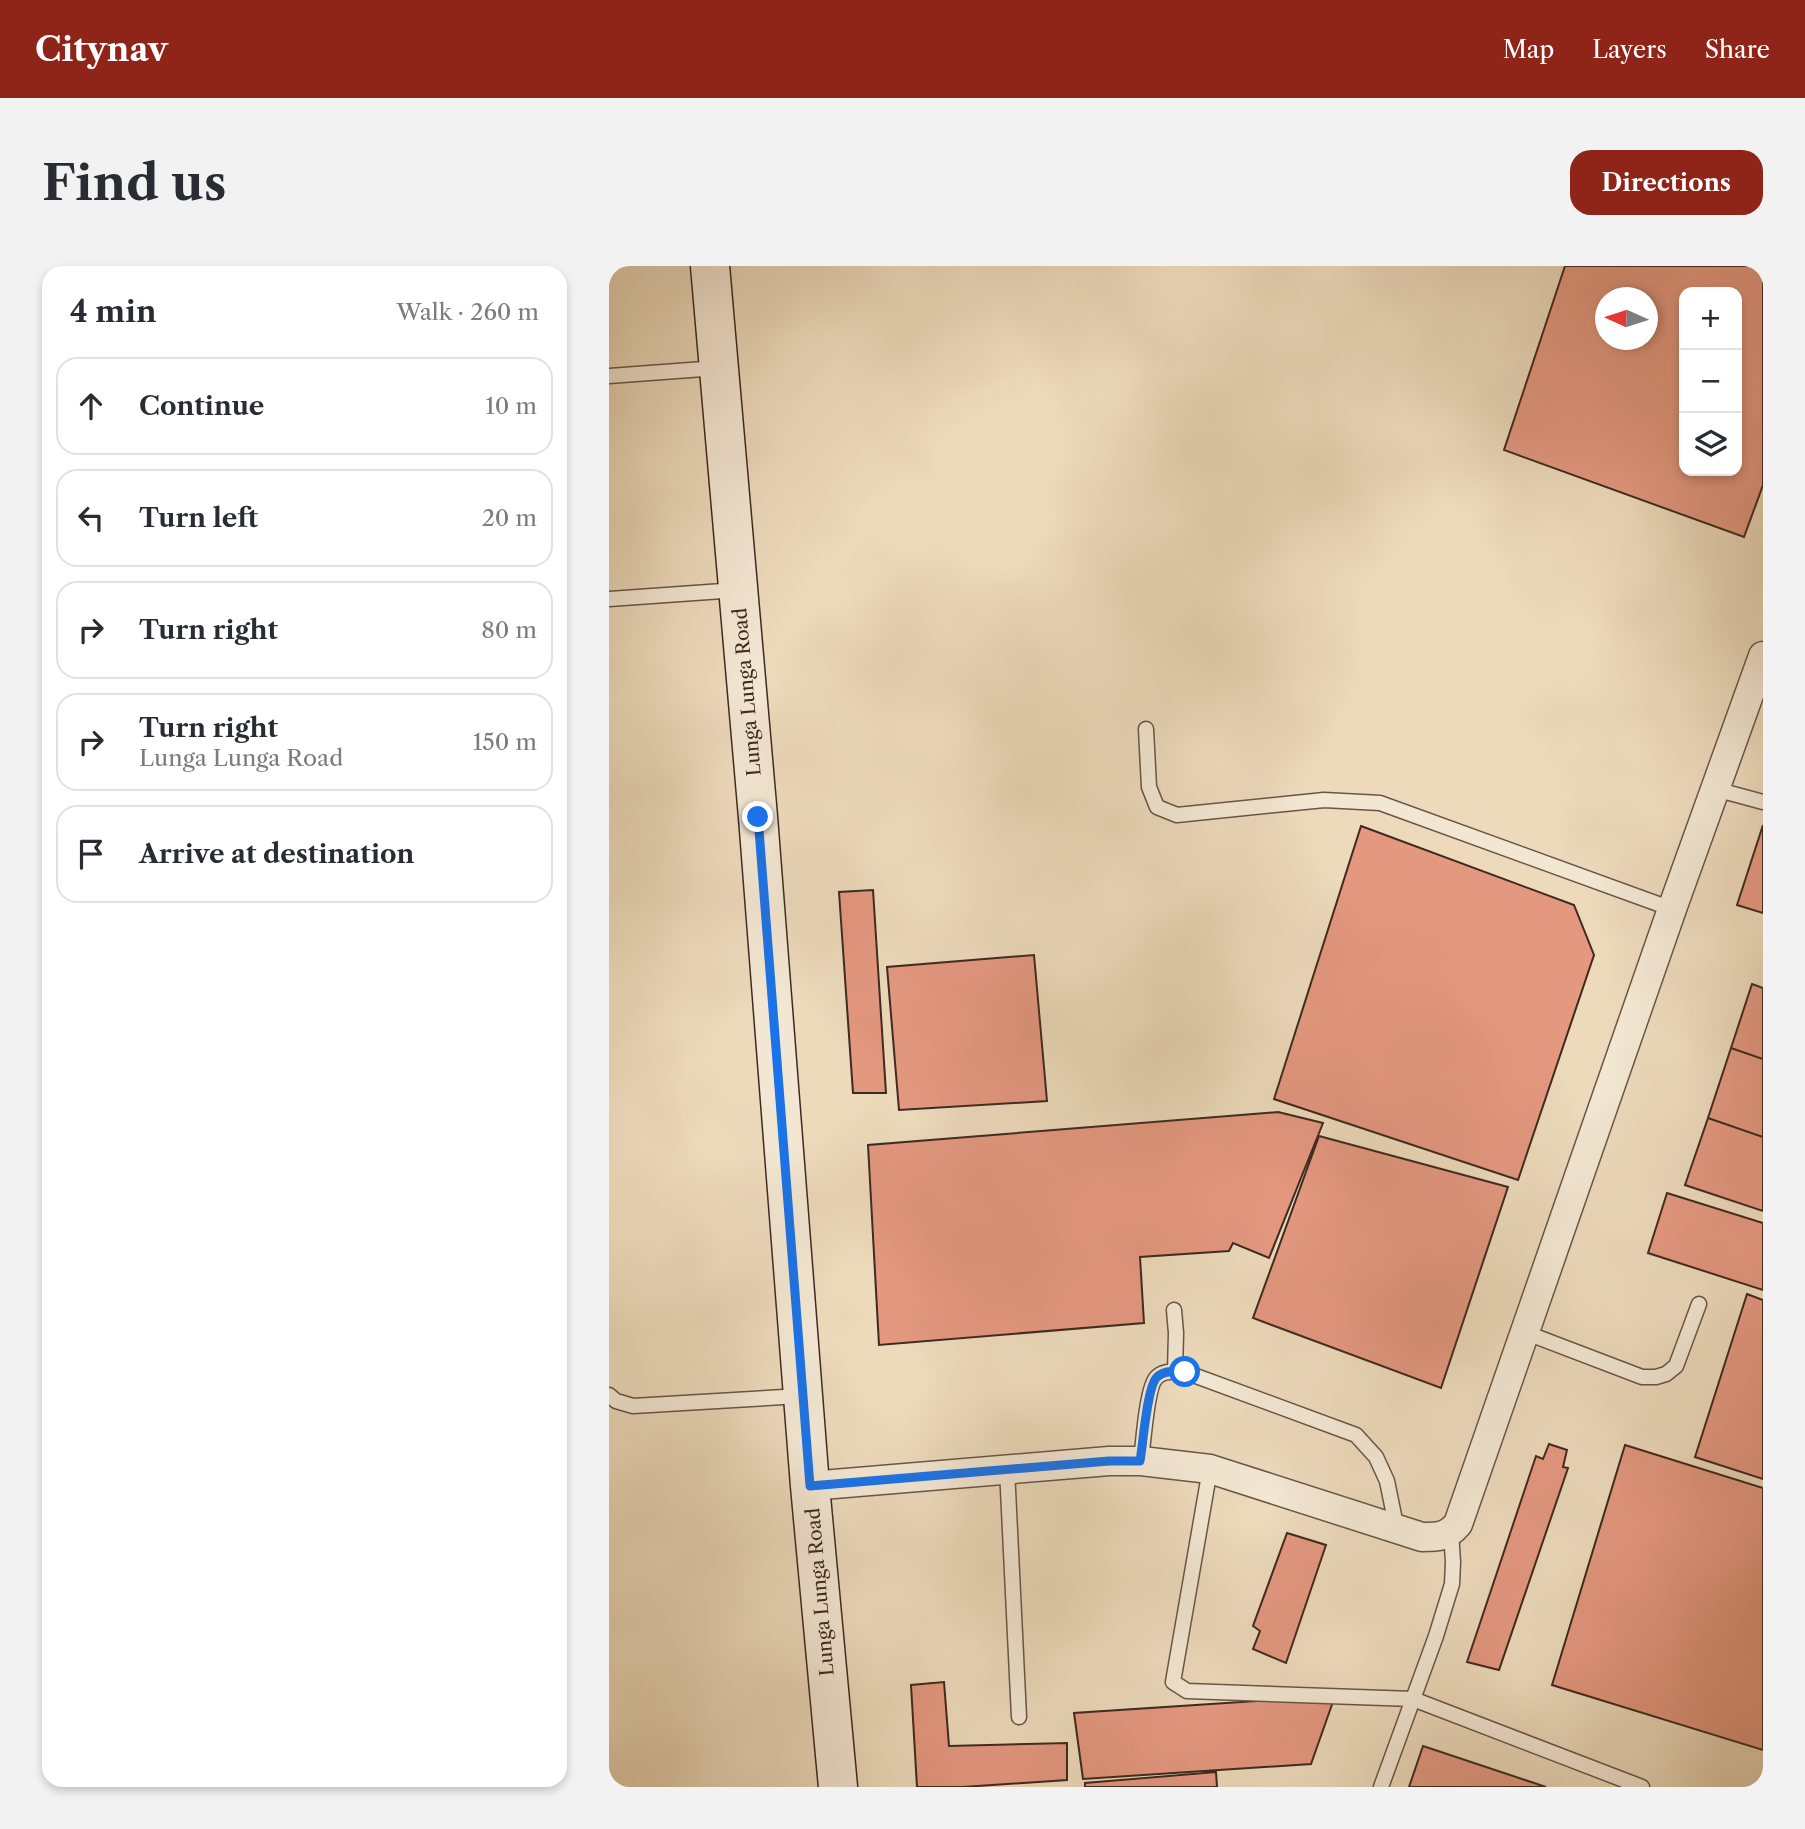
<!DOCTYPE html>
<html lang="en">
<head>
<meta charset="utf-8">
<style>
	body { margin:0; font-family:"Libre Caslon Text",serif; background:#f2f2f3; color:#2b2b33 }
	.controls { position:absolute; right:21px; top:21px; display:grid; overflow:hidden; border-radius:14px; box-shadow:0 4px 10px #0003 }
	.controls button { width:63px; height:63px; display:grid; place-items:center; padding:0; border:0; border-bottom:2px solid #e1e1e2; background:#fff; color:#2b2b33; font:35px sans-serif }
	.compass { position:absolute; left:986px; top:21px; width:63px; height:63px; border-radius:50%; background:#fff; box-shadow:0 4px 10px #0003; rotate:273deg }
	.stop { position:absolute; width:21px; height:21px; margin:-16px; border:5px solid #1a73e8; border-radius:50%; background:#fff }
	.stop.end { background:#1a73e8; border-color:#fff; box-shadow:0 2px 7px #0008 }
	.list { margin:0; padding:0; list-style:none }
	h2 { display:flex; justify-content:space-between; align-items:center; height:91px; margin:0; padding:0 28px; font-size:30px }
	h2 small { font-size:23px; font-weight:400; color:#7c7c81 }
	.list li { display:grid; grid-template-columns:46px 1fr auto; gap:21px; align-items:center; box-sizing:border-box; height:98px; margin:0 14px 14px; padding:0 14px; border:2px solid #e1e1e2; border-radius:21px }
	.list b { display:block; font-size:26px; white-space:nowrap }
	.list p { margin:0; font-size:23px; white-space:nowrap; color:#7c7c81 }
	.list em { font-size:23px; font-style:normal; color:#7c7c81 }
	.icon { flex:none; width:38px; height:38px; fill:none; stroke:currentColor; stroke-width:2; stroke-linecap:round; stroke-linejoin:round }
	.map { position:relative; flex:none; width:1154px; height:1521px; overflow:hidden; border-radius:21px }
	header { display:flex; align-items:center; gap:42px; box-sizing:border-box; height:98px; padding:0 35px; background:#8f2418; color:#fff }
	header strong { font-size:33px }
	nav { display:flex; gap:38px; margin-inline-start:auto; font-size:24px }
	.intro { display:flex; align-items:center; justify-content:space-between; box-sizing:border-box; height:168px; padding:0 42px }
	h1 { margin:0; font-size:49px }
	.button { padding:18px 32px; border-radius:21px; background:#8f2418; color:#fff; font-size:24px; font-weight:700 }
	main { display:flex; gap:42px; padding:0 42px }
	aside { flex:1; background:#fff; border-radius:21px; box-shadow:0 4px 10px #0003 }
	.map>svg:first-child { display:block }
	.building { fill:#e49880; stroke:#3f2921; stroke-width:2; fill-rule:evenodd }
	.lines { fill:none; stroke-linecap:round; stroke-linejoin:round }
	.service-casing { stroke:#6a5548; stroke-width:17 }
	.minor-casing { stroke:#6a5548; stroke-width:31 }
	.secondary-casing { stroke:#3f2921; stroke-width:41 }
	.service { stroke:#f3e7d3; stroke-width:14 }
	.minor { stroke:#f3e7d3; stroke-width:28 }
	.secondary { stroke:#f3e7d3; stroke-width:38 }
	.route { stroke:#1a73e8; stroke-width:9 }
	.labels { text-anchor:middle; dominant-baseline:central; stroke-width:5; stroke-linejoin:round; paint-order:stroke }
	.street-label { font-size:19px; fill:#3f2921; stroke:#f3e7d3 }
</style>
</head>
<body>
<header>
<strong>Citynav</strong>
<nav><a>Map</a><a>Layers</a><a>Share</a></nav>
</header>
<div class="intro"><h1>Find us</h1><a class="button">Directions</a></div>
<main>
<aside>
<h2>4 min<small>Walk · 260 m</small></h2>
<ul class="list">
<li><svg class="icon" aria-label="ahead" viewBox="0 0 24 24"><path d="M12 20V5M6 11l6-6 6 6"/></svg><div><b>Continue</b></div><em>10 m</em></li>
<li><svg class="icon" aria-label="left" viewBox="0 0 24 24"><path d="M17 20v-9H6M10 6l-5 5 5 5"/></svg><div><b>Turn left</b></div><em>20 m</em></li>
<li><svg class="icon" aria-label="right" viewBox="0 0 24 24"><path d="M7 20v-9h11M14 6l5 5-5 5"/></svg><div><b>Turn right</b></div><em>80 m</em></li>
<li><svg class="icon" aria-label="right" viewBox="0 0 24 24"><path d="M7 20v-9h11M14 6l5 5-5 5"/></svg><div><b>Turn right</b><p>Lunga Lunga Road</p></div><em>150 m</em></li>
<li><svg class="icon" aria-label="arrive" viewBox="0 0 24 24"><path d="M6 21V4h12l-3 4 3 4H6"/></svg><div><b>Arrive at destination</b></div></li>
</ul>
</aside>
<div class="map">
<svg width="1154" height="1521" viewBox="0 0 1154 1521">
	<rect width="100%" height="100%" fill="#ecdabb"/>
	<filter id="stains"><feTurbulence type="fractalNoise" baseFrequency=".00286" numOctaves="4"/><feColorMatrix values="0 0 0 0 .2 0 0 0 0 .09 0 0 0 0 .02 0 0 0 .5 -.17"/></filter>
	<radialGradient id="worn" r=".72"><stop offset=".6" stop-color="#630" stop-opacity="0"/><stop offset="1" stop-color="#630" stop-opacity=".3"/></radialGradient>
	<path class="building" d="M956,0H1154V219L1135,271L895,184ZM1075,26H1128V205H1075ZM996,32H1038V74H996Z
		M1154,559V647L1128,639Z
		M752,560L965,639L985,689L909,914L665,833Z
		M264,624L277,827H244L230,626Z
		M425,689L438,835L290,844L278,701Z
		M1143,718L1154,722V793L1122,782Z
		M1122,782L1154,793V871L1099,852Z
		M669,846L714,857L660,992L624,977L620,985L531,991L535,1057L270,1079L259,879Z
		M1099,852L1154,871V945L1076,919Z
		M710,870L899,921L832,1122L644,1052Z
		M1058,927L1154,957V1024L1039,987Z
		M1138,1028L1154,1034V1213L1086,1191Z
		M940,1178L958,1184L954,1201L959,1202L890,1404L858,1396L927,1190L934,1193Z
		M1016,1179L1154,1222V1484L943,1419Z
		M678,1267L717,1279L677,1397L644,1383L651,1365L644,1360Z
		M335,1416L340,1480L458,1477V1514L354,1521H308L302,1419Z
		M726,1430L702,1498L474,1513L465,1447Z
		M814,1480L937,1521H800Z
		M607,1506L608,1521H476V1517Z"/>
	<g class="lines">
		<defs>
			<path id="service" d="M0,110L108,102
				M0,333L128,324
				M537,463L540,521L548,541L568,549L715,534L771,537L1063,643
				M1106,523L1154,536
				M565,1044L567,1067L566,1105
				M915,1066L1033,1111H1047L1057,1108L1067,1100L1090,1038
				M0,1129L7,1135L24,1140L192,1130
				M532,1195C534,1179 538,1119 548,1111C555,1104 567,1105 576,1106L747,1169L767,1191L778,1215L788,1264
				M398,1203L410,1451
				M601,1203L564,1416L578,1425L804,1433L1033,1521
				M772,1521L827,1370L843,1318L844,1296L842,1266"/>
			<path id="minor" d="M201,1220L500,1195H532L601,1203L813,1271C829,1271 838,1271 849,1258L1063,643L1154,390"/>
			<path id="secondary" d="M101,0L149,551L201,1220L229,1521"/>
		</defs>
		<use href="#service" class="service-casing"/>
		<use href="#minor" class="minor-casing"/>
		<use href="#secondary" class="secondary-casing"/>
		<use href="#service" class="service"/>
		<use href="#minor" class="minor"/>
		<use href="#secondary" class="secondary"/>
	</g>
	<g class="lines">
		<path class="route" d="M149,551L201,1220L500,1195H531C534,1179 538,1120 548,1111C555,1104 567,1105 576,1106"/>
	</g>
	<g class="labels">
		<g class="street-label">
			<text transform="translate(138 426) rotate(-95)">Lunga Lunga Road</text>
			<text transform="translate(211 1326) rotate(-95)">Lunga Lunga Road</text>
		</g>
	</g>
	<rect width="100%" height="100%" filter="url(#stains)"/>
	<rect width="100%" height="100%" fill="url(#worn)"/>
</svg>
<div class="controls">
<button>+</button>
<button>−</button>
<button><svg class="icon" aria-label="layers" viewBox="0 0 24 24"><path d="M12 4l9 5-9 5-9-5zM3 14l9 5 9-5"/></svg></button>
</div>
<svg class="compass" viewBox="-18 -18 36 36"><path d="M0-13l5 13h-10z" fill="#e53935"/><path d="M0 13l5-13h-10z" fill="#7c7c81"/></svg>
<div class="stop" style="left:576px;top:1106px"></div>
<div class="stop end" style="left:149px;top:551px"></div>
</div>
</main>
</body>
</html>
